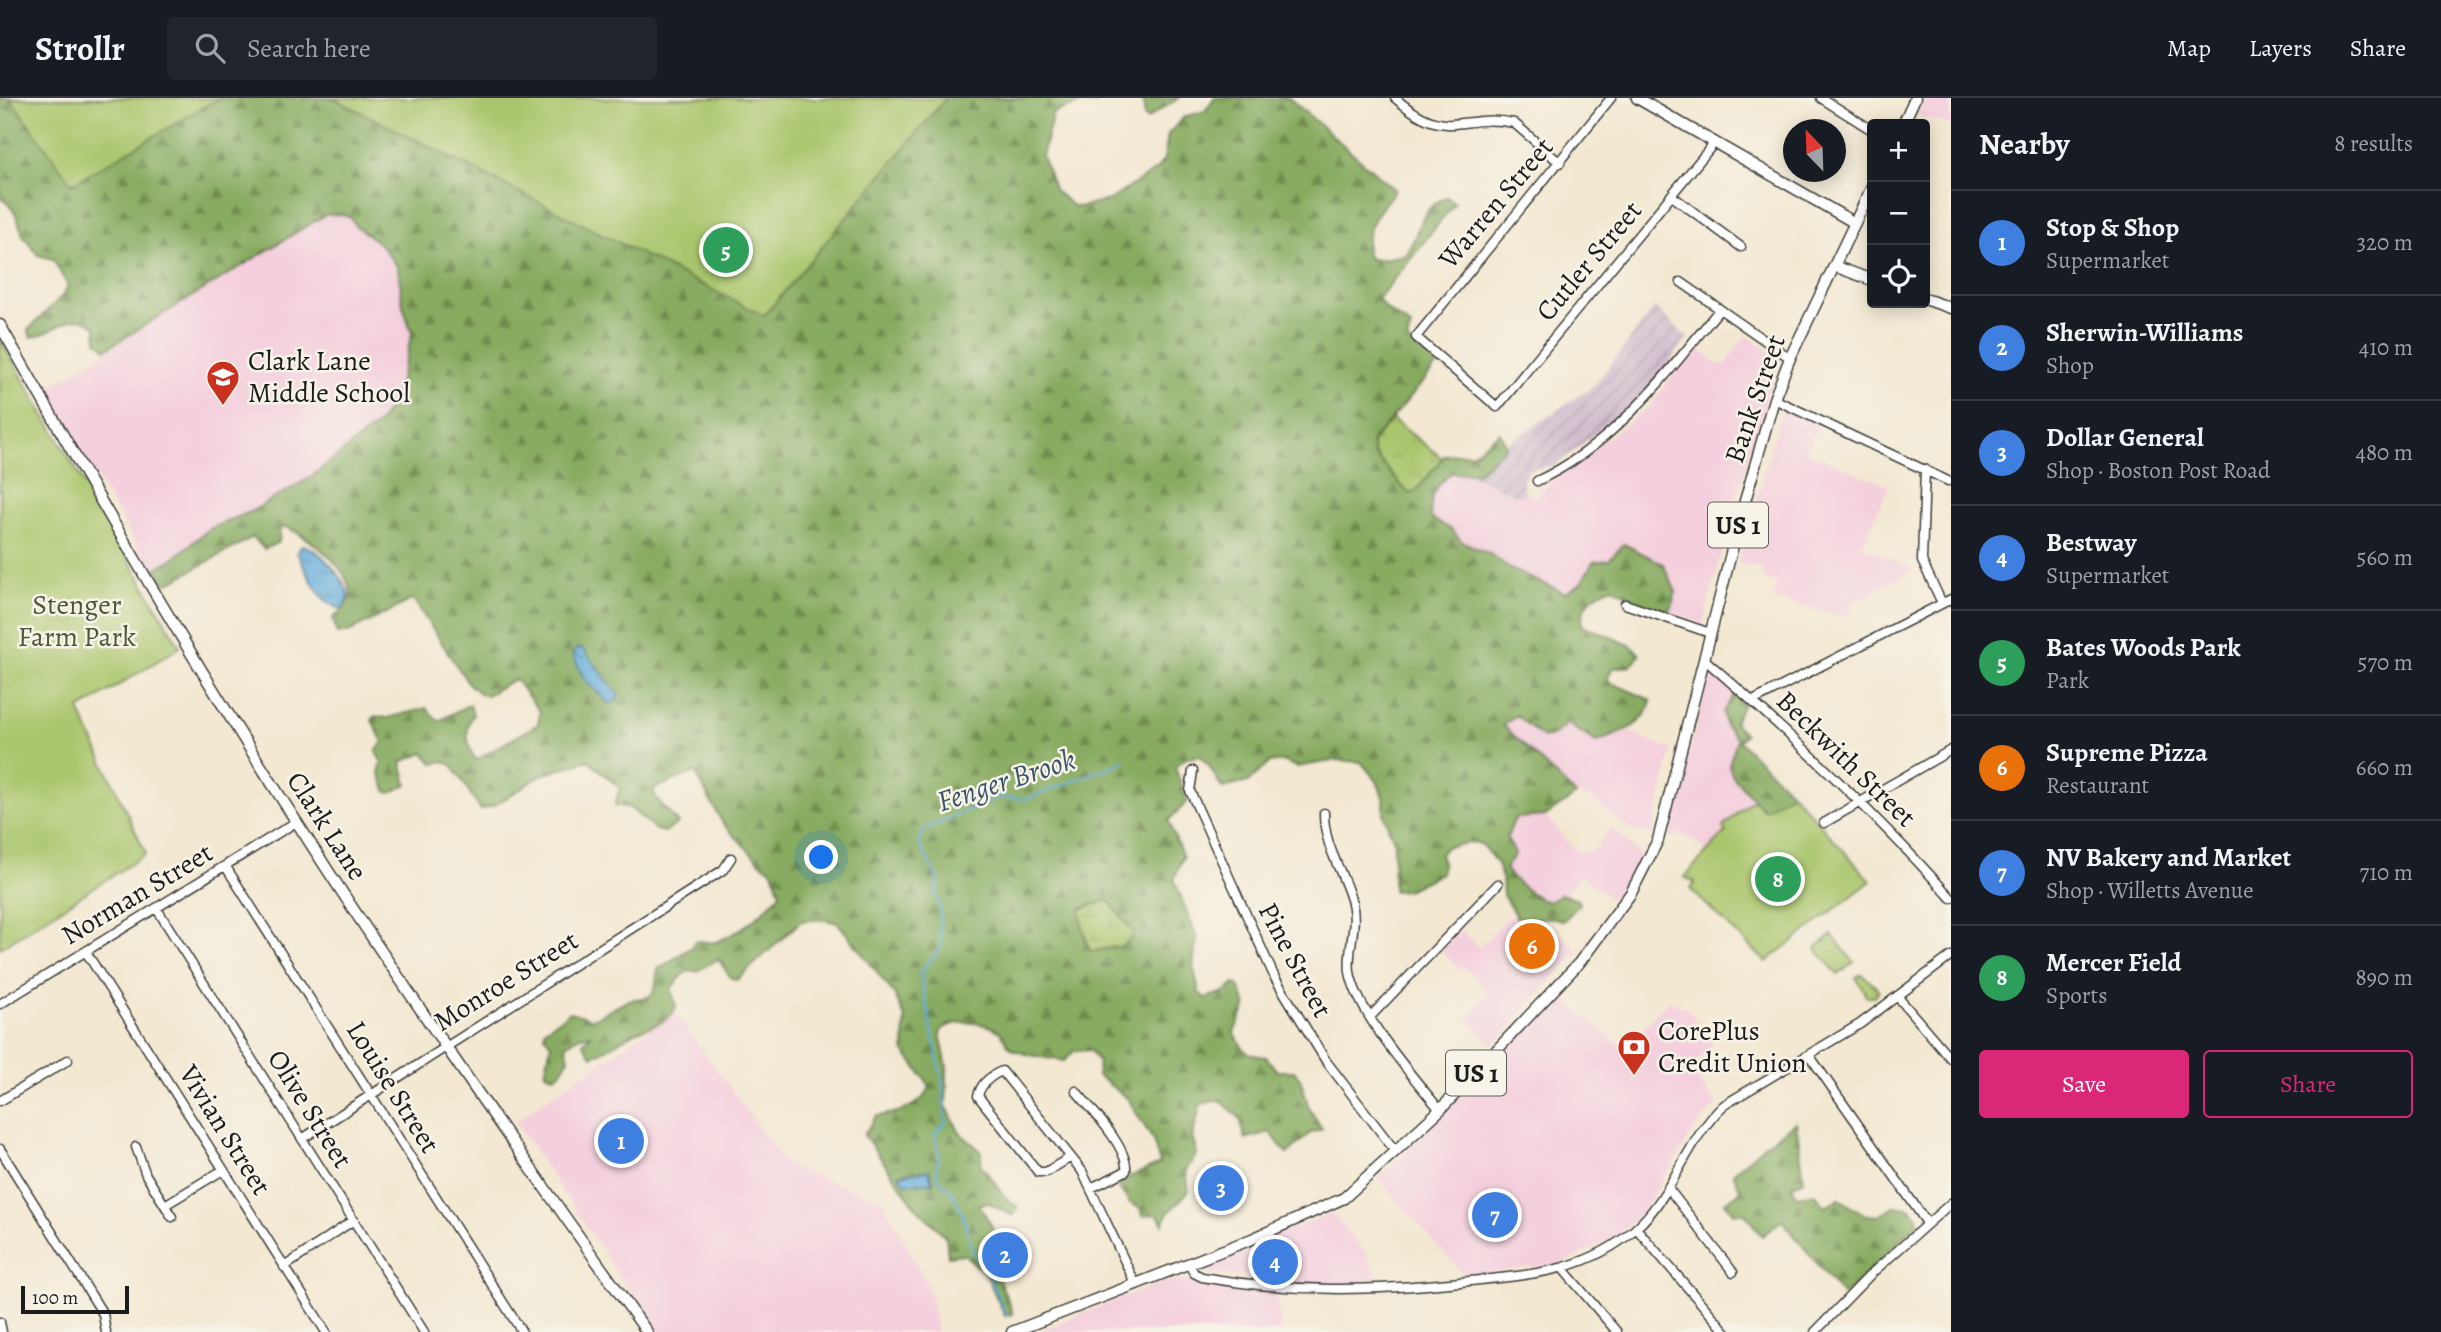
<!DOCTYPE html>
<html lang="en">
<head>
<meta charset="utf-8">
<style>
	body { margin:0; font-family:Alegreya,serif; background:#20242c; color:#f1f3f6 }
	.controls { position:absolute; right:21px; top:21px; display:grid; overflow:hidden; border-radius:7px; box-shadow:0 4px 18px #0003 }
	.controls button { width:63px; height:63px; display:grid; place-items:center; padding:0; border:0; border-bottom:2px solid #363941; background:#171b24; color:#f1f3f6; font:35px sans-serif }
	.compass { position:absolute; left:1783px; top:21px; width:63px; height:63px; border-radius:50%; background:#171b24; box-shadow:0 4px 18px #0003; rotate:337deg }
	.scale { position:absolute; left:21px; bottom:18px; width:108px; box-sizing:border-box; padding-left:7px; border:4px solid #1c1c1c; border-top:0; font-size:19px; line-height:24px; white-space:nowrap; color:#1c1c1c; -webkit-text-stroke:5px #f7f3e8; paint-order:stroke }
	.you { position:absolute; left:822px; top:760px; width:24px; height:24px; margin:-18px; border:5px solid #fff; border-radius:50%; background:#1a73e8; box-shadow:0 0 0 10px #1a73e833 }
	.badge { display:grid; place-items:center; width:46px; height:46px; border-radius:50%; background:#db2777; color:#fff; font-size:23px; font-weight:700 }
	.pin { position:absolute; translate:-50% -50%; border:4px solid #fff; box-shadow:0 2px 7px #0006 }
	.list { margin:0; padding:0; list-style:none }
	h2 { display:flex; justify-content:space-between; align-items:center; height:91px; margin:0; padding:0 28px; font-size:30px }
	h2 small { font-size:23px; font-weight:400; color:#9ea1a6 }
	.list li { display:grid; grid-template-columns:46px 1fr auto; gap:21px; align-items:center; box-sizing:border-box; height:105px; padding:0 28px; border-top:2px solid #363941 }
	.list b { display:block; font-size:26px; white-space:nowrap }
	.list p { margin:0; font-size:23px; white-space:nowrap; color:#9ea1a6 }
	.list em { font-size:23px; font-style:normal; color:#9ea1a6 }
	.actions { display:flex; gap:14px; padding:21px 28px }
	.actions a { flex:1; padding:16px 0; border:2px solid #db2777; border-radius:7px; text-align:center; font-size:24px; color:#db2777 }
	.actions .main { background:#db2777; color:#fff }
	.icon { flex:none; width:38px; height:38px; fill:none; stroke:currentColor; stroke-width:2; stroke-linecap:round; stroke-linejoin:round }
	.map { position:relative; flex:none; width:1951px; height:1234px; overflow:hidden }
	header { display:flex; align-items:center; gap:42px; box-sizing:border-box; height:98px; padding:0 35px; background:#171b24; border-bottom:2px solid #363941 }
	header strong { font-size:33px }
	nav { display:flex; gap:38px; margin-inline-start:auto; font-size:24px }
	.search { width:490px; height:63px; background:#20242c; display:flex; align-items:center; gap:18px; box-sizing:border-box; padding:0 24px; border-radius:7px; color:#9ea1a6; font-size:26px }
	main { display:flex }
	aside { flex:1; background:#171b24 }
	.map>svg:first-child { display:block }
	.built { fill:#f4cfdd }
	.industrial { fill:url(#industrial-furrows) }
	.grass { fill:url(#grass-tufts); stroke:#637144; stroke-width:2 }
	.forest { fill:url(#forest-firs); stroke:#52643e; stroke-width:2; fill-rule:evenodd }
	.wetland { fill:url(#wetland-marsh); stroke:#637144; stroke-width:2 }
	.green { fill:#aac66d; stroke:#637144; stroke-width:2 }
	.water { fill:url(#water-ripples); stroke:#40647c; stroke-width:2 }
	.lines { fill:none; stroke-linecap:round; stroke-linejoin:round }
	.stream { stroke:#63addb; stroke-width:2 }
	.minor-casing { stroke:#3c3b37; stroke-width:11 }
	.major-casing { stroke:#3c3b37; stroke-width:13 }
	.minor { stroke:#fff; stroke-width:8 }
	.major { stroke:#fff; stroke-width:10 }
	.labels { text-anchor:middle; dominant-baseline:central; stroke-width:5; stroke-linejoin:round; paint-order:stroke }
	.shield { fill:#f7f3e8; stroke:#5e5c59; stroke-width:2 }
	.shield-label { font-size:26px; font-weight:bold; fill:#1c1c1c }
	.street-label { font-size:28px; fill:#1c1c1c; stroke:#f7f3e8 }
	.poi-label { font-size:28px; fill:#1c1c1c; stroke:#f7f3e8; text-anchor:start }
	.park-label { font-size:28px; fill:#4e5838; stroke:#f7f3e8 }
	.water-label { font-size:30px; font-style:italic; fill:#385668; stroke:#f7f3e8 }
</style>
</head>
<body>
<header>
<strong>Strollr</strong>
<div class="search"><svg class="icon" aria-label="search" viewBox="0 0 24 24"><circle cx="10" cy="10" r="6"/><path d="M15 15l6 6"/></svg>Search here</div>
<nav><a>Map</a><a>Layers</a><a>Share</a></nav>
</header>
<main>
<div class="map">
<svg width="1951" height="1234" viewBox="0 0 1951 1234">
	<defs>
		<pattern id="industrial-furrows" width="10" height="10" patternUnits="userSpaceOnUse" patternTransform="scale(1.75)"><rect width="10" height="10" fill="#d0bdcd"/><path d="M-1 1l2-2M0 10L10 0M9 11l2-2" fill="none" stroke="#b2a2af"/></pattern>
		<pattern id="grass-tufts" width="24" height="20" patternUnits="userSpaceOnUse" patternTransform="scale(1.75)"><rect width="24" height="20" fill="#aac66d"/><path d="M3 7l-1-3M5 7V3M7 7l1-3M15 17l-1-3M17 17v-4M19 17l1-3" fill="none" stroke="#92aa5e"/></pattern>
		<pattern id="forest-firs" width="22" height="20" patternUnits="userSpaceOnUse" patternTransform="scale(1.75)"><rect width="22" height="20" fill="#87ab60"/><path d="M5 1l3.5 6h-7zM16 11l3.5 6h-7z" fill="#6e8a4e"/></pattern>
		<pattern id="wetland-marsh" width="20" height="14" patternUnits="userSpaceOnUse" patternTransform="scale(1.75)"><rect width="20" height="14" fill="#aac66d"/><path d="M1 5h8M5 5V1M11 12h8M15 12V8" fill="none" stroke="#92aa5e"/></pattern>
		<pattern id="water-ripples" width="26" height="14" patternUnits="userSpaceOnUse" patternTransform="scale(1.75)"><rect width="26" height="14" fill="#63addb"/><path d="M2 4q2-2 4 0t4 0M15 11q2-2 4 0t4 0" fill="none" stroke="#518cb1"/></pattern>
	</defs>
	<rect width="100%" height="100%" fill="#f7f3e8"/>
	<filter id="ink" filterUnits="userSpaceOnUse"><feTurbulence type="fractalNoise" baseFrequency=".0143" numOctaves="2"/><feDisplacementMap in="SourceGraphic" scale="14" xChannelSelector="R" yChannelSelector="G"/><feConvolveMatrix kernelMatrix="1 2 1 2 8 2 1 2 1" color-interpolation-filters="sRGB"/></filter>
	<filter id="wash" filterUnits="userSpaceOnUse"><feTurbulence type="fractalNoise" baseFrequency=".00686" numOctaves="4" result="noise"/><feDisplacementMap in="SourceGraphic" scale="28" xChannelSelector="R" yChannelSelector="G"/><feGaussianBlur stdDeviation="1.57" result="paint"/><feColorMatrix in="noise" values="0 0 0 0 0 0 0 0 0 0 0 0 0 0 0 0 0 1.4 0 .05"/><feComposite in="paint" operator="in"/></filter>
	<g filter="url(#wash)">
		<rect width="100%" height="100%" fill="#f3e8d1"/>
		<path class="built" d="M1924,0H1951V27L1915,17Z
			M341,116L351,120L356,128L380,146L401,180V189L413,236L395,301L379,325L311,379L250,414L209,431L174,460L158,467L163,485L160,487L45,292L312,124L325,117Z
			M1746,237L1780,260L1733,410L1703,527L1670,512L1676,498L1675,489L1663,466L1628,447H1623L1609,462H1598L1590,467L1581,485L1565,495L1510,471L1492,457L1461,443L1451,431L1430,417L1432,399L1440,385L1451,375L1471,377L1518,398L1523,396L1525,391L1534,400L1565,372L1649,309L1696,247L1717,266L1725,267Z
			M1783,307L1820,325L1806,354L1889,388L1862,448L1914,471L1849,508L1851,515L1836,519L1832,515L1773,501L1777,485L1761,480L1763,471L1738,464Z
			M1710,575L1736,594L1723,614L1725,627L1738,643L1733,679L1753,701L1724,729L1727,733L1707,754L1694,742L1676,735L1675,740L1667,738Z
			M1516,616L1545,641L1567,626L1585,637L1605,640L1628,633L1672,652L1652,737L1628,730L1588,698L1576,697L1506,632L1503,628Z
			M1526,717L1545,718L1578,755L1593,752L1612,730L1643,758L1629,788L1616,805L1581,777L1565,797H1556L1548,804L1515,785L1505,770L1514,752L1507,740L1515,719Z
			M1516,817L1522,821L1541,820L1578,853L1493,948L1467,921L1488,896L1474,877L1463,870L1461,872L1440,852L1461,832L1479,850L1505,822Z
			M1562,895L1571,907L1621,948L1627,949L1669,902L1689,912L1713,945L1690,972L1717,1006L1699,1025L1644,1112L1614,1140L1560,1166L1463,1177L1378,1080Z
			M675,914L786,1067L883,1102L930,1193L937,1234H657L515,1023Z
			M1332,1115L1365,1154L1382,1185L1305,1187L1205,1174L1203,1170L1247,1148Z
			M1176,1182L1276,1194L1281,1234H1036L1165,1183Z"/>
		<path class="industrial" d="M1655,209L1688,240L1642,300L1554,368L1530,371L1523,381L1524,396L1518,398L1471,377L1507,346L1594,288Z"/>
		<path class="grass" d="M1392,321L1442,360L1418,391L1409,396L1402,391L1372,352V344Z"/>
		<path class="forest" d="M0,0H1104L1094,6H1078L1053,15L1042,58L1055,93L1073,108L1081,109L1110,102L1157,71L1164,61L1168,36L1184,19L1205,13L1214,0H1289L1395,92C1381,111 1361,132 1368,160L1377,162L1405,157C1422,134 1416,113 1446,99L1455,105L1378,201C1390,219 1398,216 1411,229L1407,242L1437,267L1372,344L1374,356L1409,396L1418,391L1445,357L1473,355L1500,334L1506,349L1476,375H1451L1440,385L1432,399L1430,414L1432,421L1451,431L1461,443L1492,457L1510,471L1565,495L1581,485L1593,464L1609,462L1624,446L1663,466L1676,494L1670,512L1654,510L1612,489C1592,497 1581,505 1582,527L1632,548L1640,557L1630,568L1612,570L1607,583L1651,602C1647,628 1618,636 1596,644L1567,626L1552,638L1543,640L1516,617L1503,627L1576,697L1545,718L1515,720L1507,740L1515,756L1505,771C1515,784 1533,799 1549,804L1561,796L1578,802L1579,807L1563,823L1556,820H1517L1503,797L1502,780L1497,766L1483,747L1474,744L1446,749L1440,756L1443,765L1441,775L1407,792L1393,793L1394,744L1384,717V702L1377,683L1361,664L1337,662L1297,669L1283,663L1269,665L1248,684L1222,690L1208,666L1199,658L1186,660L1175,669L1187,704L1168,723L1183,759L1174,781L1197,840L1193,866L1199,895L1205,900L1225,894L1235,886L1239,888L1246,908L1234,934C1245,956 1243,955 1266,959L1277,973H1294L1300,980L1309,1010L1322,1031L1310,1035L1287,1056L1270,1034L1245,1041L1240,1020L1220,1002L1201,1006L1192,1039L1197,1055L1186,1073L1189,1093L1168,1115L1163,1126L1157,1116L1143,1118L1141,1111L1129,1104L1118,1089L1120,1083L1160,1066L1153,1042L1128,1001L1097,977L1099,965L1090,952L1074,953L1064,963C1048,959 1030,959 1014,952C1006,948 1006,941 1001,935C989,923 948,919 940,935L947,969L946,1008L960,1035L982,1054L981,1068C996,1082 1000,1099 1018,1109L1013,1118L987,1104L979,1107L993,1130L984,1147L1012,1212V1216L1005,1218L987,1178L964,1156L948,1158L946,1139L915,1108L864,1037L876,1018C895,1017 925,1007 930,988L904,953L905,920L895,897L838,825L823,821L801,823L737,882L731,880L718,861L697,873L686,874L671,890L676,909C668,928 644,929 631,936C618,944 607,952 592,958L583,945L591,937L580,938L566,947L569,960L560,975L554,978L545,975L551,946L544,937L545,931L570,914L593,921L629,902L649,899L655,891L658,871L692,849L694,844C702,841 707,846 716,844C740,835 763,815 780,796L773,773L761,765L723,726L695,674L653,691L656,700L678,725L665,734L656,732L630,710L615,707L620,690L588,662L542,677L495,707L481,712L452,667L443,663L434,666L424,655L401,664L407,686L391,695L387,694L379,674L382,665L376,654L383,644L372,622L375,618L387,620L426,610L439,623L470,606L473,617C464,630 467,649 476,662L538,626L540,614L515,581L487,597H481L468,585L413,501L349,534L337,536L333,520L342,512L351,498C349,468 312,442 287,429L280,430L279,444L264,451L253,439L169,485L161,484L155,471L174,460L209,431L250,414L311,379L379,325L395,301L412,236L403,208L398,170L380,146L356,128L351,120L341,116L325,117L106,251L97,243L96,229C71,208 55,237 31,239L28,232L62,198L68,188L53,161L38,157L23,137L15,114L0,97ZM1108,802L1129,828L1133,839L1122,848L1096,853L1086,846L1081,810ZM929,1072L933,1084L905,1085L901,1075Z
			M1139,0H1179L1147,21L1144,18V4Z
			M1736,594L1743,606L1734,625L1745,636L1739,643L1792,695L1764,712L1733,679L1729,667L1737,641L1725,627L1723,614Z
			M1796,1024L1804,1082L1792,1088L1797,1098L1815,1095L1825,1108L1839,1101L1866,1117L1879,1118L1894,1108L1910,1110L1917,1119L1918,1126L1843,1198L1782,1122L1762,1138L1744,1115H1733L1725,1104L1741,1093L1733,1075L1764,1047Z"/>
		<path class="wetland" d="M1108,802L1133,834V839L1122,848L1091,853C1087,849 1080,820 1080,812Z"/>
		<path class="green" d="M10,0H219L72,86Z
			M333,0H946L764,218Z
			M0,241L180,549L79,612L146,756L0,850Z
			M1792,695L1871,783L1766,864L1690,791L1695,784L1684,779L1726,734L1723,729L1753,701L1764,712Z
			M1832,837L1854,864L1838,877L1816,850Z
			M1862,876L1879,892L1875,899H1867L1856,879Z"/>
		<path class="water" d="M302,447C321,451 345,481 349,499L343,510C321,511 306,472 297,454Z
			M582,550L619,597L615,604L608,605L584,581L573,557L575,552Z
			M929,1072L932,1085H905L899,1077Z"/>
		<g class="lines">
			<path class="stream" d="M1007,1218L989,1179L972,1153L963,1117L952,1094L936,1078L939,1058L935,1035L946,1025L942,981L920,875L941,850C937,828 945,814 935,793L939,784L919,745L925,731L999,699L1027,701L1125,663"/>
		</g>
	</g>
	<g filter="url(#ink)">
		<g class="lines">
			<defs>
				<path id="minor" d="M1395,0C1450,47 1458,14 1514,25L1560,65
					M1611,0L1416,239L1497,309L1715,44
					M1821,0L1872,32
					M1672,98L1741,149
					M1681,184L1790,260
					M1774,301L1948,383
					M1925,371L1922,463L1942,505
					M1537,383C1613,348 1667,276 1719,212
					M1625,506L1710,535
					M1704,561C1791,636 1874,714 1951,800
					M1753,603L1951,501
					M1193,673L1190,693L1275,880L1326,963L1396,1054
					M1324,715C1324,750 1343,772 1352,805C1358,828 1347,851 1350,874C1357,915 1413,979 1440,1012
					M1824,725L1951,652
					M226,769L522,1234
					M157,811L424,1234
					M86,854L326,1234
					M1897,898L1951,961
					M0,906L296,724
					M1371,918L1498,786
					M1809,957L1927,1125
					M1076,993C1090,1010 1129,1050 1126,1073L1091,1090
					M0,1003L68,962
					M302,1041L723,772L731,760
					M136,1049L146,1077L172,1119
					M0,1051L103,1216L106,1234
					M1071,1059L1046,1074H1038L978,998C981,985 990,978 1002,973L1082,1073L1136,1187
					M1668,1090L1733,1174
					M165,1107L223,1072
					M1636,1130L1726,1234
					M1189,1166L1194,1175L1202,1179C1293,1195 1369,1193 1461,1184C1524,1177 1585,1176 1635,1131C1674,1097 1686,1042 1724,1007L1860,926L1951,858
					M284,1169L354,1122
					M1563,1171L1617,1234
					M0,1224L2,1234
					M1815,1234L1872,1175L1951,1105"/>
				<path id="major" d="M1637,0L1855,125
					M1903,26L1915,0
					M1834,168L1872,182
					M1925,201L1951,210
					M0,227C95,394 191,561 296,723C407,897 527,1066 647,1234
					M1012,1234L1252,1141L1344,1100L1440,1012L1579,865L1631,795L1658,742L1739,424L1774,301L1790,260L1872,89"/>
			</defs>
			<use href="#minor" class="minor-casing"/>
			<use href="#major" class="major-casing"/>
			<use href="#minor" class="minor"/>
			<use href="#major" class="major"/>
		</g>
	</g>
	<defs>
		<symbol id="school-pin" viewBox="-11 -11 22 30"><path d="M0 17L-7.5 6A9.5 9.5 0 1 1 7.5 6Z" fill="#c8321e" stroke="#f7f3e8"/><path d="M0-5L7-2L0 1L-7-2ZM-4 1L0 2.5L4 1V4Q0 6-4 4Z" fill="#fff"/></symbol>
		<symbol id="bank-pin" viewBox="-11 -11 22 30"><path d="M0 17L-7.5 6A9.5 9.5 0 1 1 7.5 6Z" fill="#c8321e" stroke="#f7f3e8"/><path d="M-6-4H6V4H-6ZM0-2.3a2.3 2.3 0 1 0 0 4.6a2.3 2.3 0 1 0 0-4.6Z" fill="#fff"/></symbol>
	</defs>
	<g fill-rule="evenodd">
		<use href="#school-pin" x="204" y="260" width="38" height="52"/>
		<use href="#bank-pin" x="1615" y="930" width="38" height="52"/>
	</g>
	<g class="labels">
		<g class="shield">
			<rect x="1708" y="404.5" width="60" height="45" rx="5"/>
			<rect x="1446" y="952.5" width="60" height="45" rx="5"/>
		</g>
		<g class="shield-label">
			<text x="1738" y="427">US 1</text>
			<text x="1476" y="975">US 1</text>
		</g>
		<g class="street-label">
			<text transform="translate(1496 105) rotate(-50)">Warren Street</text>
			<text transform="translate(1589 163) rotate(-50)">Cutler Street</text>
			<text transform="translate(1755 301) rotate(-71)">Bank Street</text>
			<text transform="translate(1846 661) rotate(44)">Beckwith Street</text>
			<text transform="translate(327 728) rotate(57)">Clark Lane</text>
			<text transform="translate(137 796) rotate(-31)">Norman Street</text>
			<text transform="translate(1295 862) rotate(62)">Pine Street</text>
			<text transform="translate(506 883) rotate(-32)">Monroe Street</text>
			<text transform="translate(393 989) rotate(58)">Louise Street</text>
			<text transform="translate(310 1011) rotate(58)">Olive Street</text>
			<text transform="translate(225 1032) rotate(58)">Vivian Street</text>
		</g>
		<g class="poi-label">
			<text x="248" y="263">Clark Lane<tspan x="248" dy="32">Middle School</tspan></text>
			<text x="1658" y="933">CorePlus<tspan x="1658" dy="32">Credit Union</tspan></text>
		</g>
		<g class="park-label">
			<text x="77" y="507">Stenger<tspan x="77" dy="32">Farm Park</tspan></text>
		</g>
		<g class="water-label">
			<text transform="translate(1006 682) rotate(-18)">Fenger Brook</text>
		</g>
	</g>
</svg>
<div class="controls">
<button>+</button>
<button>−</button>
<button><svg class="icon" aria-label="locate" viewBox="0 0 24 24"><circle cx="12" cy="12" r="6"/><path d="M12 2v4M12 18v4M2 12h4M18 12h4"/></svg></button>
</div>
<svg class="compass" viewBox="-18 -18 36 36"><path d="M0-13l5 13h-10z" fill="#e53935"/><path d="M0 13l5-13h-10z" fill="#9ea1a6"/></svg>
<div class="scale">100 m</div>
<div class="you"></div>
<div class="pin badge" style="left:621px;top:1043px;background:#3f7fe0">1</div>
<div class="pin badge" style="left:1005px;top:1157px;background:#3f7fe0">2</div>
<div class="pin badge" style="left:1221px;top:1090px;background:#3f7fe0">3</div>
<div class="pin badge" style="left:1275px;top:1164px;background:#3f7fe0">4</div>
<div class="pin badge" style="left:726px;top:152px;background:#2e9e5b">5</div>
<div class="pin badge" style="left:1532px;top:848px;background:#e8710a">6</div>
<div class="pin badge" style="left:1495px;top:1117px;background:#3f7fe0">7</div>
<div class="pin badge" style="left:1778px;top:781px;background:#2e9e5b">8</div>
</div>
<aside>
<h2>Nearby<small>8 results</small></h2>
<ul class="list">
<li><span class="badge" style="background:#3f7fe0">1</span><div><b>Stop &amp; Shop</b><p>Supermarket</p></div><em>320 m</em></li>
<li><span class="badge" style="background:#3f7fe0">2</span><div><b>Sherwin-Williams</b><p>Shop</p></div><em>410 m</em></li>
<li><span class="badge" style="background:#3f7fe0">3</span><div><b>Dollar General</b><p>Shop · Boston Post Road</p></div><em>480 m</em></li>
<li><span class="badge" style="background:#3f7fe0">4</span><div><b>Bestway</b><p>Supermarket</p></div><em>560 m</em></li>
<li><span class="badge" style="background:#2e9e5b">5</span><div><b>Bates Woods Park</b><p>Park</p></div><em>570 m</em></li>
<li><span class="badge" style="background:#e8710a">6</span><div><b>Supreme Pizza</b><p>Restaurant</p></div><em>660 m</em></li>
<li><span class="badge" style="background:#3f7fe0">7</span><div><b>NV Bakery and Market</b><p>Shop · Willetts Avenue</p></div><em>710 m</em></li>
<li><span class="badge" style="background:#2e9e5b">8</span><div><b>Mercer Field</b><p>Sports</p></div><em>890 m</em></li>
</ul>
<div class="actions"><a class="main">Save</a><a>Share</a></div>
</aside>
</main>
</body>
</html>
